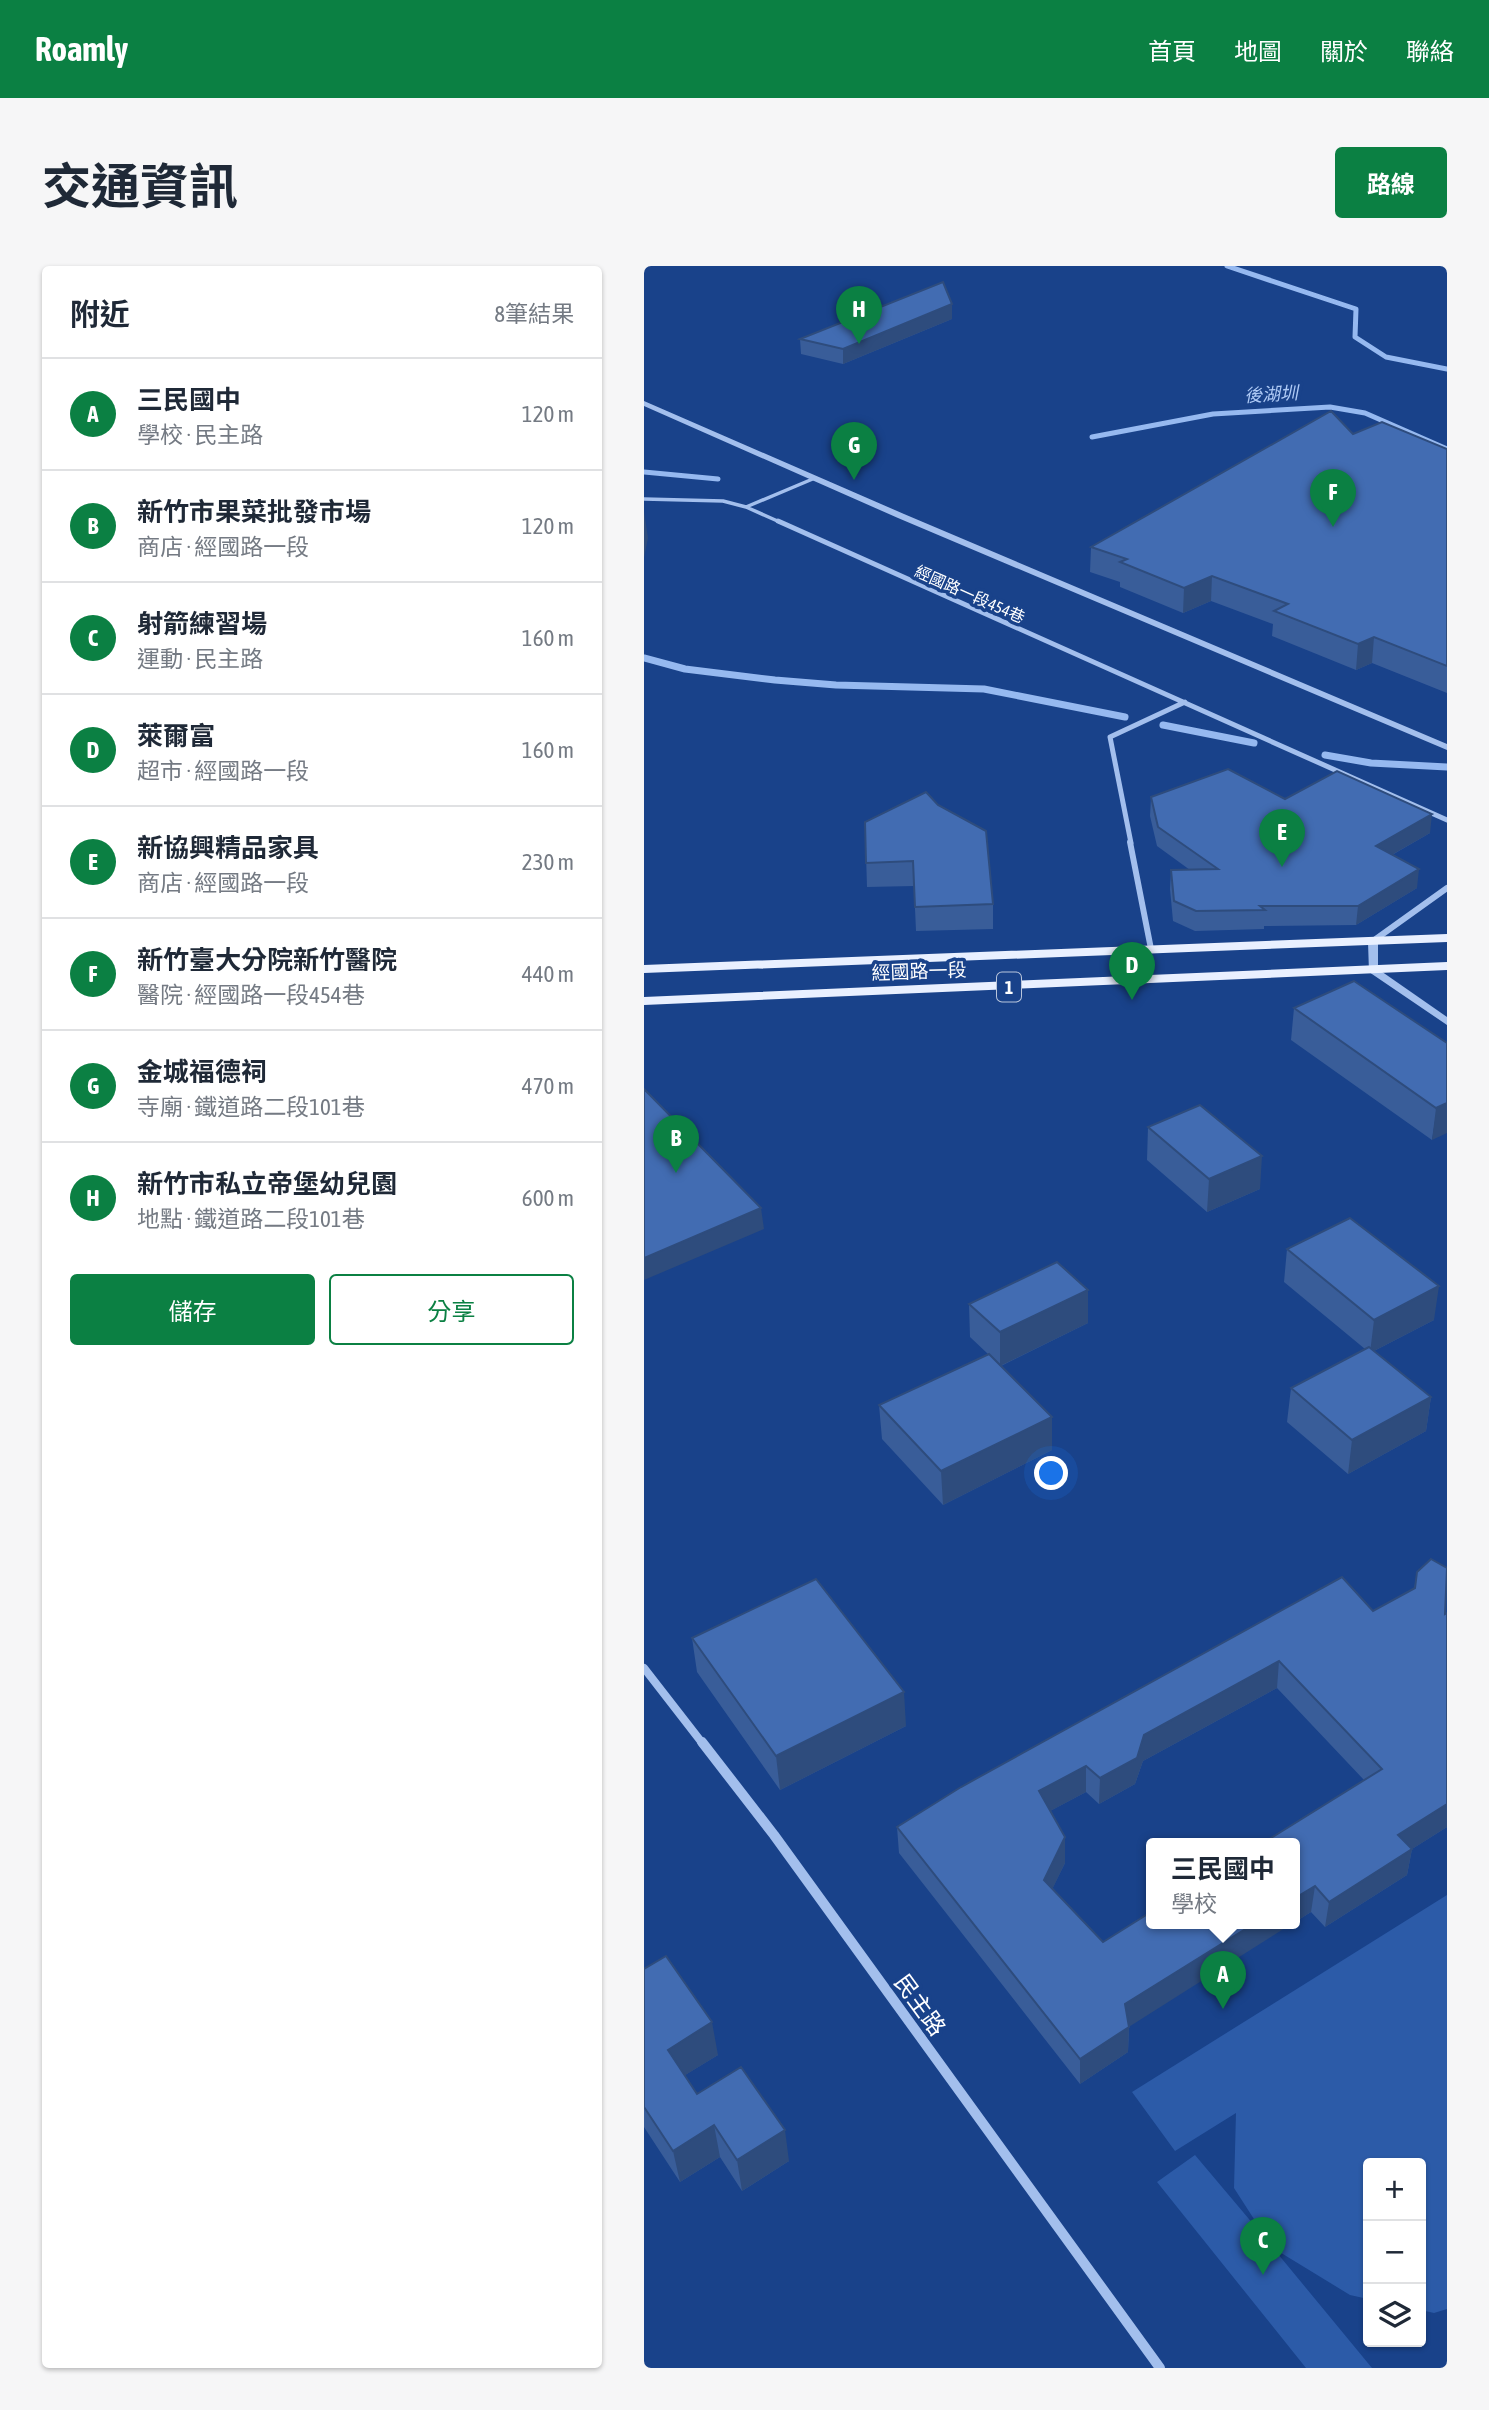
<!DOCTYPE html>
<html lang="zh-TW">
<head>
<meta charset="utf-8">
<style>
	body { margin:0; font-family:"Asap Condensed","Noto Sans TC",sans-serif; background:#f6f6f7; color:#1f2937 }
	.controls { position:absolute; right:21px; bottom:21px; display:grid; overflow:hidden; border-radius:7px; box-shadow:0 2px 5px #0004 }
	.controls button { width:63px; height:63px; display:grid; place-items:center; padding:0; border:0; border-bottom:2px solid #e0e1e3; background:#fff; color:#1f2937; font:35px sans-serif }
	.you { position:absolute; left:408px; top:1208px; width:24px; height:24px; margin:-18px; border:5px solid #fff; border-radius:50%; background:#1a73e8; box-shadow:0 0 0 10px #1a73e833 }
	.badge { display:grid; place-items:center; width:46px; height:46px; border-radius:50%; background:#0b8043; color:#fff; font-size:23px; font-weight:700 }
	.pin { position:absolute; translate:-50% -58px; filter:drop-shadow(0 2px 4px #0008) }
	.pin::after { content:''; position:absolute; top:37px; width:24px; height:21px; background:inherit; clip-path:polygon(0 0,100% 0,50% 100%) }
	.popup { position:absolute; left:502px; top:1572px; width:154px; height:91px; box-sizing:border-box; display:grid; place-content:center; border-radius:7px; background:#fff; filter:drop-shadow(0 2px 5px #0005); font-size:23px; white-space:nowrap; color:#747a83 }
	.popup b { font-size:26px; color:#1f2937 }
	.popup::after { content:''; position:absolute; left:50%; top:100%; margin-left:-14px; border:14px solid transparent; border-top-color:#fff }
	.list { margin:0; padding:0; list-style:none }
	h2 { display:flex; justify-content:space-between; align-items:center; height:91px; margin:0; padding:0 28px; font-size:30px }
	h2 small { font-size:23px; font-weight:400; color:#747a83 }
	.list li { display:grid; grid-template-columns:46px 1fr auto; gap:21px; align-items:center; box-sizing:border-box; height:112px; padding:0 28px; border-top:2px solid #e0e1e3 }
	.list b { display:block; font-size:26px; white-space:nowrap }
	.list p { margin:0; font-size:23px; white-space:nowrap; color:#747a83 }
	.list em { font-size:23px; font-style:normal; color:#747a83 }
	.actions { display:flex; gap:14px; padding:21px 28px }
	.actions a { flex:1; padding:16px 0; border:2px solid #0b8043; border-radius:7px; text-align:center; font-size:24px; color:#0b8043 }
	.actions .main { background:#0b8043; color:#fff }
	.icon { flex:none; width:38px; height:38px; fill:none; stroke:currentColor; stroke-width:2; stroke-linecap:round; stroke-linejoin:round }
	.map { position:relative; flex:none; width:803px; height:2102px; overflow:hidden; border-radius:7px }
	header { display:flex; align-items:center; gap:42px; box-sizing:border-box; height:98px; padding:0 35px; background:#0b8043; color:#fff }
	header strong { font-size:33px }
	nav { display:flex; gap:38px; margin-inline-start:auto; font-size:24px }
	.intro { display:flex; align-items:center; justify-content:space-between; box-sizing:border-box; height:168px; padding:0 42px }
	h1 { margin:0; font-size:49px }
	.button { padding:18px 32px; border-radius:7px; background:#0b8043; color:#fff; font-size:24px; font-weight:700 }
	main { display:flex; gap:42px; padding:0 42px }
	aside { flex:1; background:#fff; border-radius:7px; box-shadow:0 2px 5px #0004 }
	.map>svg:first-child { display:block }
	.green { fill:#2c5ba8 }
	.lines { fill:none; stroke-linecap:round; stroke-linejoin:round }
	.stream-far1 { stroke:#96b9f0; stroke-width:5 }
	.stream { stroke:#96b9f0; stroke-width:7 }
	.minor-far4 { stroke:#a3bfed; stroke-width:3.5 }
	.minor-far3 { stroke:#a3bfed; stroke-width:5 }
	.minor-far2 { stroke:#a3bfed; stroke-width:6 }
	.minor-far1 { stroke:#a3bfed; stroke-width:8 }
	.minor { stroke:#a3bfed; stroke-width:10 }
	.tertiary { fill:#a3bfed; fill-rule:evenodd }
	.primary { fill:#e9f0ff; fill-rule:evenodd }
	.wall { fill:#395d99 }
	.shaded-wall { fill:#2e4c7d }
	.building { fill:#426cb2; stroke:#2e4c7d; stroke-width:2 }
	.labels { text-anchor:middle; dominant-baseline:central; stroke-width:7; stroke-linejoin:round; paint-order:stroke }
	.far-street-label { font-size:16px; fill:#fff; stroke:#19428a }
	.far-water-label { font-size:18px; font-style:italic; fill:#afcaf5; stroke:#19428a }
	.shield { fill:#19428a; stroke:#bac6dc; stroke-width:2 }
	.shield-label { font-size:18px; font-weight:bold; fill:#fff }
	.street-label { font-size:19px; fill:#fff; stroke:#19428a }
	.near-street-label { font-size:23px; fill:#fff; stroke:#19428a }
</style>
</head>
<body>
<header>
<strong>Roamly</strong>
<nav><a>首頁</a><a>地圖</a><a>關於</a><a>聯絡</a></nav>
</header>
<div class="intro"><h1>交通資訊</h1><a class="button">路線</a></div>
<main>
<aside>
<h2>附近<small>8筆結果</small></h2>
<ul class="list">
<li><span class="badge">A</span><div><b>三民國中</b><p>學校 · 民主路</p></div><em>120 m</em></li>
<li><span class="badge">B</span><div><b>新竹市果菜批發市場</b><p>商店 · 經國路一段</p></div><em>120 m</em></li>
<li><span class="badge">C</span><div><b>射箭練習場</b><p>運動 · 民主路</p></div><em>160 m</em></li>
<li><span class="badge">D</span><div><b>萊爾富</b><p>超市 · 經國路一段</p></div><em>160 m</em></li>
<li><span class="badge">E</span><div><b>新協興精品家具</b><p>商店 · 經國路一段</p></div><em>230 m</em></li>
<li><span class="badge">F</span><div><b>新竹臺大分院新竹醫院</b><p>醫院 · 經國路一段454巷</p></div><em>440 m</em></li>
<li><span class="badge">G</span><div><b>金城福德祠</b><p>寺廟 · 鐵道路二段101巷</p></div><em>470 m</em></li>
<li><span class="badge">H</span><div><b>新竹市私立帝堡幼兒園</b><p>地點 · 鐵道路二段101巷</p></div><em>600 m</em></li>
</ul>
<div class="actions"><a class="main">儲存</a><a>分享</a></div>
</aside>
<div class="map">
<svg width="803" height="2102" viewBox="0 0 803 2102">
	<rect width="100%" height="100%" fill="#19428a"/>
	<path class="green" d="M803,1629V2043L790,2047L777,2044V1897H724V2033L706,2029L629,1982L728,2102H662L513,1916L551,1889L626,1978L590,1922L592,1847L531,1885L488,1826Z"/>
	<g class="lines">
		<path class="stream-far1" d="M583,0L712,43L711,71L742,91L803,103
			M448,171L569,148L686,141L721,147L803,183
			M0,206L74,213"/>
		<path class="stream" d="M0,392L41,403L131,414L192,419L340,423L481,451
			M519,459L610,477
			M681,489L727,497L803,501"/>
		<path class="minor-far4" d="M0,233L79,235L102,241L138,257
			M102,241L171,212"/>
		<path class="minor-far3" d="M134,255L803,554
			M487,577L466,471L541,436"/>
		<path class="minor-far2" d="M486,576L507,683
			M729,675L803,622"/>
		<path class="minor-far1" d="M0,1402L59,1478"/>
		<path class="minor" d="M58,1476L130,1569L516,2102"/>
		<path class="tertiary" d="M0,135L260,248L803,478V484L254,252L0,140Z
			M729,673L734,676V703L803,751V759L725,706L724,676Z"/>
		<path class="primary" d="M803,668V676L0,707V699Z
			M803,696V704L0,739V731Z"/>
	</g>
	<path class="wall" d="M308,53L199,98L157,88L156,73Z
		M709,168L803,183V427L728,397L712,404L628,370L629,358L567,335L539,347L476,321V316L446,306L447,281Z
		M507,531L641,533L786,567L748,589L773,622L712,659L620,660V663L551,665L529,655L526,623L527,604H546L513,580L506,550Z
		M221,556L349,638V663L272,665L270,620L223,621Z
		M650,742L803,777L788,874L647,774Z
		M504,861L616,923L563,946L503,894Z
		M643,983L790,1054L730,1085L787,1131L782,1165L704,1208L643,1156L647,1122L721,1083L640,1016Z
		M444,1024V1057L357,1100L408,1151V1184L299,1239L238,1173L235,1139L344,1088L326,1071L325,1038Z
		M773,1306L801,1348L803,1347V1561L768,1583L763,1609L681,1661L667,1646L651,1656V1577L720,1514L633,1422L499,1495L491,1518L455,1538L442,1526L406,1545L421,1571V1597L408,1623L485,1760L484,1786L436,1818L255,1587L253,1561L729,1345L770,1323Z
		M48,1372L262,1460L136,1524L53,1406Z
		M0,1703L74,1789L41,1809L53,1828L145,1895L98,1925L76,1891L36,1916L0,1861Z"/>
	<path class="shaded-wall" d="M308,38V53L199,98V83Z
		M0,245L4,272L0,292Z
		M568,310L567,335L539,347L540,322Z
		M730,371L728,397L712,404L714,378Z
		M788,548L786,567L730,599L732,580Z
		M775,603L773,622L712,659L714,640Z
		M803,837V867L788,874L792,842Z
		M618,890L616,923L563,946L565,913Z
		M117,942L120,963L0,1014V992Z
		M795,1020L790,1054L726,1087L730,1054Z
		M444,1024V1057L356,1100V1066Z
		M787,1131L782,1165L704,1208L708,1174Z
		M408,1151V1184L299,1239L297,1205Z
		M635,1395L633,1422L499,1495L491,1518L455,1538L456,1512L500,1469Z
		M260,1426L262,1460L136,1524L132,1490Z
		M442,1500V1526L395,1551V1525Z
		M803,1538V1561L749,1595L754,1569Z
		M421,1571V1597L400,1640V1614Z
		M768,1583L763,1609L681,1661L685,1636Z
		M671,1620L667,1646L651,1656V1632Z
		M611,1657H649L480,1764L481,1738Z
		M68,1756L74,1789L30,1816L24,1784Z
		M485,1761L484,1786L436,1818V1793Z
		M70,1859L76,1891L36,1916L29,1885Z
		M141,1864L145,1895L98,1925L93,1894Z"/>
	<path class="building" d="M299,16L308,38L199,83L156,73Z
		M687,145L709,168L738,156L803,183V400L730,371L714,378L630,345L644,338L568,310L540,322L476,296L483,293L447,281Z
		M584,503L641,533L693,505L788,548L732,580L775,603L714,640H616L621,644L552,645L530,635L527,604L574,603L514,561L507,531Z
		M282,526L294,539L342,565L349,638L271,641L269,595L222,597L221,556Z
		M710,715L803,777V837L792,842L650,742Z
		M0,823L117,942L0,992Z
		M556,839L618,890L565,913L504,861Z
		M706,952L795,1020L730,1054L643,983Z
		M413,996L444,1024L356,1066L325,1038Z
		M725,1081L787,1131L708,1174L647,1122Z
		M345,1088L408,1151L297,1205L235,1139Z
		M787,1293L803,1302L801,1348L803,1347V1538L754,1569L768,1583L685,1636L671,1620L651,1632V1577H619L738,1503L635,1395L500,1469L493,1492L456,1512L442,1500L395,1525L421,1571L400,1614L459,1676L507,1646V1657H611L481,1738L485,1761L436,1793L253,1561L317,1521L698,1311L729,1345L771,1322L773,1306Z
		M172,1313L260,1426L132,1490L48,1372Z
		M22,1690L68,1756L24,1784L53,1828L97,1801L141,1864L93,1894L70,1859L29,1885L0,1841V1703Z"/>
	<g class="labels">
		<g class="far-street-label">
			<text transform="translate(326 328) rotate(24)">經國路一段454巷</text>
		</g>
		<g class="far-water-label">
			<text transform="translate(627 128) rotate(-3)">後湖圳</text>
		</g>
		<rect class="shield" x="353" y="706.5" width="24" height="29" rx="5"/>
		<g class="shield-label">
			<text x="365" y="721">1</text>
		</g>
		<g class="street-label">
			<text transform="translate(275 705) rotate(-2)">經國路一段</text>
		</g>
		<g class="near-street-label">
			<text transform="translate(276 1739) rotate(54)">民主路</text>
		</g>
	</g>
</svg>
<div class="controls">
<button>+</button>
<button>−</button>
<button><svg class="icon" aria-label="layers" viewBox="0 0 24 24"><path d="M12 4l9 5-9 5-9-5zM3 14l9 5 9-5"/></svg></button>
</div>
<div class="you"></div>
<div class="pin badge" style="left:579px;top:1743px">A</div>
<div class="popup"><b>三民國中</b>學校</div>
<div class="pin badge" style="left:32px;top:907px">B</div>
<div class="pin badge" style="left:619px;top:2009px">C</div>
<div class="pin badge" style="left:488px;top:734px">D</div>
<div class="pin badge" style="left:638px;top:601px">E</div>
<div class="pin badge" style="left:689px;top:261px">F</div>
<div class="pin badge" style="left:210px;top:214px">G</div>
<div class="pin badge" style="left:215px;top:78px">H</div>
</div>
</main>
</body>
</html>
